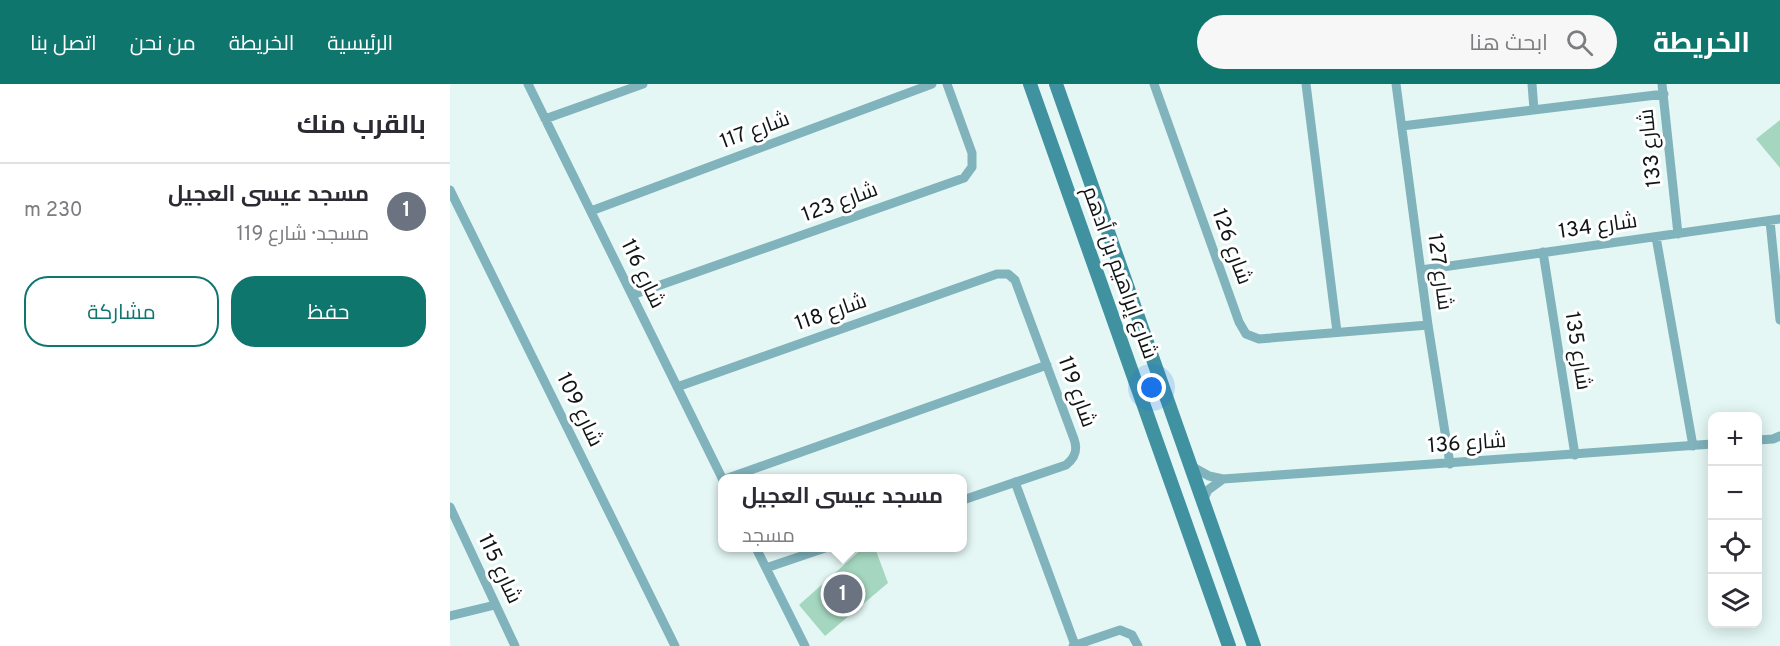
<!DOCTYPE html>
<html lang="ar">
<head>
<meta charset="utf-8">
<style>
	body { margin:0; font-family:Overpass,Cairo,sans-serif; background:#f7f7f7; color:#2b2b33; direction:rtl }
	.controls { position:absolute; right:18px; bottom:18px; display:grid; overflow:hidden; border-radius:12px; box-shadow:0 3px 15px #0003 }
	.controls button { width:54px; height:54px; display:grid; place-items:center; padding:0; border:0; border-bottom:2px solid #e1e1e2; background:#fff; color:#2b2b33; font:30px sans-serif }
	.you { position:absolute; left:702px; top:304px; width:21px; height:21px; margin:-15px; border:4px solid #fff; border-radius:50%; background:#1a73e8; box-shadow:0 0 0 9px #1a73e833 }
	.badge { display:grid; place-items:center; width:39px; height:39px; border-radius:50%; background:#0f766e; color:#fff; font-size:20px; font-weight:700 }
	.pin { position:absolute; translate:-50% -50%; border:3px solid #fff; box-shadow:0 2px 6px #0006 }
	.popup { position:absolute; left:268px; top:390px; width:249px; height:78px; box-sizing:border-box; display:grid; place-content:center; border-radius:12px; background:#fff; filter:drop-shadow(0 2px 4px #0005); font-size:20px; white-space:nowrap; color:#7c7c81 }
	.popup b { font-size:22px; color:#2b2b33 }
	.popup::after { content:''; position:absolute; left:50%; top:100%; margin-left:-12px; border:12px solid transparent; border-top-color:#fff }
	.list { margin:0; padding:0; list-style:none }
	h2 { display:flex; justify-content:space-between; align-items:center; height:78px; margin:0; padding:0 24px; font-size:26px }
	h2 small { font-size:20px; font-weight:400; color:#7c7c81 }
	.list li { display:grid; grid-template-columns:39px 1fr auto; gap:18px; align-items:center; box-sizing:border-box; height:96px; padding:0 24px; border-top:2px solid #e1e1e2 }
	.list b { display:block; font-size:22px; white-space:nowrap }
	.list p { margin:0; font-size:20px; white-space:nowrap; color:#7c7c81 }
	.list em { font-size:20px; font-style:normal; color:#7c7c81 }
	.actions { display:flex; gap:12px; padding:18px 24px }
	.actions a { flex:1; padding:14px 0; border:2px solid #0f766e; border-radius:24px; text-align:center; font-size:21px; color:#0f766e }
	.actions .main { background:#0f766e; color:#fff }
	.icon { flex:none; width:33px; height:33px; fill:none; stroke:currentColor; stroke-width:2; stroke-linecap:round; stroke-linejoin:round }
	.map { position:relative; flex:none; width:1330px; height:562px; overflow:hidden; direction:ltr }
	header { display:flex; align-items:center; gap:36px; box-sizing:border-box; height:84px; padding:0 30px; background:#0f766e; color:#fff }
	header strong { font-size:28px }
	nav { display:flex; gap:33px; margin-inline-start:auto; font-size:21px }
	.search { width:420px; height:54px; background:#f7f7f7; display:flex; align-items:center; gap:15px; box-sizing:border-box; padding:0 21px; border-radius:33px; color:#7c7c81; font-size:22px }
	main { display:flex }
	aside { flex:1; background:#fff }
	.map>svg:first-child { display:block }
	.building { fill:#a5d7c0 }
	.lines { fill:none; stroke-linecap:round; stroke-linejoin:round }
	.street { stroke:#81b3bc; stroke-width:9 }
	.secondary { stroke:#4092a1; stroke-width:14 }
	.labels { text-anchor:middle; dominant-baseline:central; stroke-width:6; stroke-linejoin:round; paint-order:stroke }
	.street-label { font-size:21px; fill:#0f1615; stroke:#fff }
</style>
</head>
<body>
<header>
<strong>الخريطة</strong>
<div class="search"><svg class="icon" aria-label="search" viewBox="0 0 24 24"><circle cx="10" cy="10" r="6"/><path d="M15 15l6 6"/></svg>ابحث هنا</div>
<nav><a>الرئيسية</a><a>الخريطة</a><a>من نحن</a><a>اتصل بنا</a></nav>
</header>
<main>
<div class="map">
<svg width="1330" height="562" viewBox="0 0 1330 562">
	<rect width="100%" height="100%" fill="#e4f7f5"/>
	<path class="building" d="M1330,36V84L1306,55Z
		M413,464H425L438,499L375,552L349,521Z"/>
	<g class="lines">
		<path class="street" d="M78,0L273,396
			M704,0L789,238L796,250L809,255L978,241
			M856,0L887,248
			M946,0L978,241L1000,380
			M1082,0L1084,26
			M1212,0L1228,150
			M95,35L193,0
			M952,42L1214,10
			M0,106L225,562
			M141,127L482,0
			M1320,137L1330,236
			M1206,153L1243,362
			M1093,168L1125,371
			M971,186L1330,135
			M182,211L514,94L522,83V69L497,0
			M227,303L547,190H558L565,196L624,355C628,366 625,374 616,381L513,416
			M1308,356L1323,355L1330,352
			M741,382L759,392L773,395L1262,360
			M278,394L597,281
			M565,398L625,561
			M753,417L758,406L773,395
			M0,423L65,562
			M306,464L355,562
			M316,484L375,464
			M0,532L45,521
			M623,562L670,546L682,551L688,562"/>
		<path class="secondary" d="M580,0L779,562
			M606,0L804,562"/>
	</g>
	<g class="labels">
		<g class="street-label">
			<text transform="translate(305 47) rotate(-20)">شارع 117</text>
			<text transform="translate(1201 64) rotate(-96)">شارع 133</text>
			<text transform="translate(390 119) rotate(-20)">شارع 123</text>
			<text transform="translate(1148 143) rotate(-8)">شارع 134</text>
			<text transform="translate(781 163) rotate(70)">شارع 126</text>
			<text transform="translate(989 188) rotate(82)">شارع 127</text>
			<text transform="translate(669 189) rotate(70)">شارع إبراهيم بن أدهم</text>
			<text transform="translate(192 190) rotate(64)">شارع 116</text>
			<text transform="translate(381 229) rotate(-19)">شارع 118</text>
			<text transform="translate(1127 267) rotate(81)">شارع 135</text>
			<text transform="translate(626 308) rotate(70)">شارع 119</text>
			<text transform="translate(129 326) rotate(64)">شارع 109</text>
			<text transform="translate(1017 360) rotate(-4)">شارع 136</text>
			<text transform="translate(49 485) rotate(65)">شارع 115</text>
		</g>
	</g>
</svg>
<div class="controls">
<button>+</button>
<button>−</button>
<button><svg class="icon" aria-label="locate" viewBox="0 0 24 24"><circle cx="12" cy="12" r="6"/><path d="M12 2v4M12 18v4M2 12h4M18 12h4"/></svg></button>
<button><svg class="icon" aria-label="layers" viewBox="0 0 24 24"><path d="M12 4l9 5-9 5-9-5zM3 14l9 5 9-5"/></svg></button>
</div>
<div class="you"></div>
<div class="pin badge" style="left:393px;top:510px;background:#6b7280">1</div>
<div class="popup"><b>مسجد عيسى العجيل</b>مسجد</div>
</div>
<aside>
<h2>بالقرب منك<small></small></h2>
<ul class="list">
<li><span class="badge" style="background:#6b7280">1</span><div><b>مسجد عيسى العجيل</b><p>مسجد · شارع 119</p></div><em>230 m</em></li>
</ul>
<div class="actions"><a class="main">حفظ</a><a>مشاركة</a></div>
</aside>
</main>
</body>
</html>
